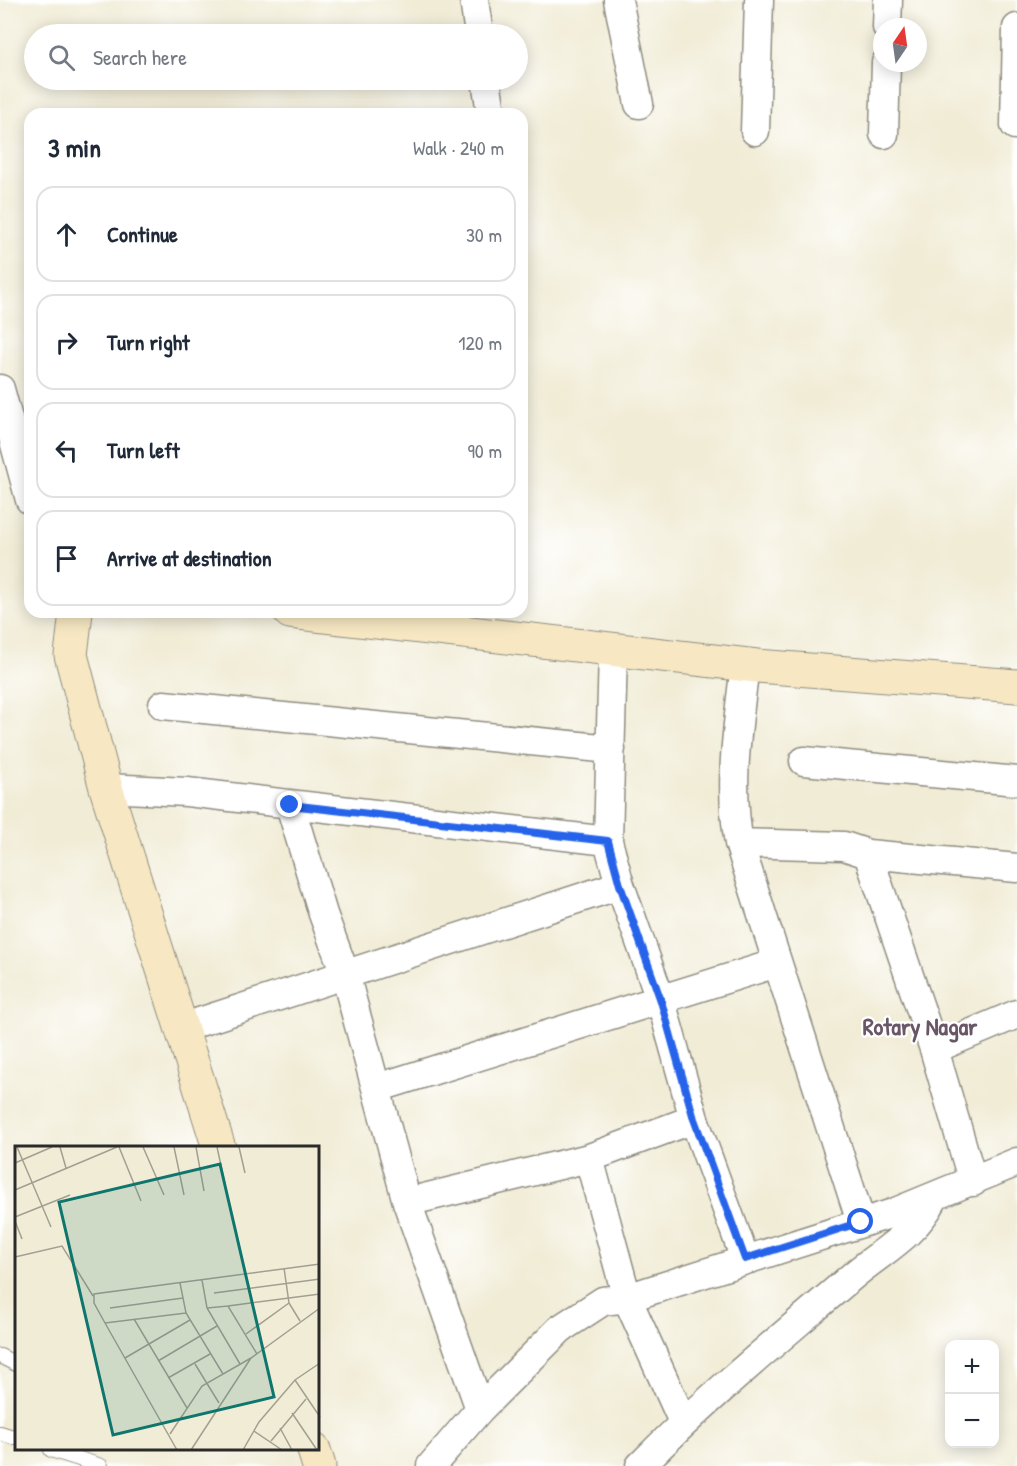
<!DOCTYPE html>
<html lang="en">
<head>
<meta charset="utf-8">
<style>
	body { margin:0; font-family:"Patrick Hand",sans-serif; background:#f2f2f3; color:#1f2937 }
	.controls { position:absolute; right:18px; bottom:18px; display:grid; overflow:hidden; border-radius:12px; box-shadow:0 3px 15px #0003 }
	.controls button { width:54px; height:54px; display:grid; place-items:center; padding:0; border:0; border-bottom:2px solid #e0e1e3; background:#fff; color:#1f2937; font:30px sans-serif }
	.compass { position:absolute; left:873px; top:18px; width:54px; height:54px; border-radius:50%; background:#fff; box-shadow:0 3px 15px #0003; rotate:13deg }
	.stop { position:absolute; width:18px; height:18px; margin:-14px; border:4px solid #2563eb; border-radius:50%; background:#fff }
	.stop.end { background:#2563eb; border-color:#fff; box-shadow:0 2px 6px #0008 }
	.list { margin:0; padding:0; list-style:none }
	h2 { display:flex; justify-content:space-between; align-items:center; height:78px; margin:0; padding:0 24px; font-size:26px }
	h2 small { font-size:20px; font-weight:400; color:#747a83 }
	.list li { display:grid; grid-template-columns:39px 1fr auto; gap:18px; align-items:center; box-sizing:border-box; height:96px; margin:0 12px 12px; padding:0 12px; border:2px solid #e0e1e3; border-radius:18px }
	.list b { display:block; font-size:22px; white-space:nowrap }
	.list em { font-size:20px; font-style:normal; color:#747a83 }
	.icon { flex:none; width:33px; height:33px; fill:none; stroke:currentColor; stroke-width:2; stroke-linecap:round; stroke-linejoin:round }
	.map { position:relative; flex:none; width:1017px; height:1466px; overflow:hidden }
	.search { position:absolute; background:#fff; box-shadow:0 3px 15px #0003; left:24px; top:24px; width:504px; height:66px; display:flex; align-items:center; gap:15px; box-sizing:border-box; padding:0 21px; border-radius:33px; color:#747a83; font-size:22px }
	.panel { position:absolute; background:#fff; box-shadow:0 3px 15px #0003; left:24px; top:108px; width:504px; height:510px; border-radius:18px }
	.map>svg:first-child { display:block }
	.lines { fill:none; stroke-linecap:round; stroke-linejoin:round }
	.lane-casing { stroke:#8e8c80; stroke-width:16 }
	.street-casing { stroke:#8e8c80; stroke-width:31 }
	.secondary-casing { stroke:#8e8c80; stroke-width:35 }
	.lane { stroke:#fff; stroke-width:14 }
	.street { stroke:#fff; stroke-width:28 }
	.secondary { stroke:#f7e8c3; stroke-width:33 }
	.route { stroke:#2563eb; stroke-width:8 }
	.labels { text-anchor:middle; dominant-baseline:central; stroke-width:4.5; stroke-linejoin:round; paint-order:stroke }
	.neighbourhood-label { font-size:24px; font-weight:bold; fill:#695666; stroke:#fff }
	.inset-road { fill:none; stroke:#a29f92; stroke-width:1.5 }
	.view { fill:#0f766e; fill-opacity:0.15; stroke:#0f766e; stroke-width:3 }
	.inset-edge { fill:none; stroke:#2b2b2b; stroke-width:3 }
</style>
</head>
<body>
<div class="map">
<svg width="1017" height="1466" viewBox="0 0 1017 1466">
	<rect width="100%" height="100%" fill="#fff"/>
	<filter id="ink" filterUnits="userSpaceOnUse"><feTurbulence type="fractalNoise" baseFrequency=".0167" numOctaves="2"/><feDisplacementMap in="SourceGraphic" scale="12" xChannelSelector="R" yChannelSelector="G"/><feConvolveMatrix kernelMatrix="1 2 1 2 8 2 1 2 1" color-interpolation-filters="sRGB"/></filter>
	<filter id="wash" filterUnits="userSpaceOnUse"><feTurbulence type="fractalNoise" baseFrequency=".008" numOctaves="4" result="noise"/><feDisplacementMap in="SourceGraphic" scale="24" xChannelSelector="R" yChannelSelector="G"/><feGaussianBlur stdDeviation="1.35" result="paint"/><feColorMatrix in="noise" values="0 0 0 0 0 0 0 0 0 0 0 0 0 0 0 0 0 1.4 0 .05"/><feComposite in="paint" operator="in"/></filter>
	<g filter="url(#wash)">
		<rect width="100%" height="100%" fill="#f1ecd6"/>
	</g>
	<g filter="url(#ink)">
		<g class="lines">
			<defs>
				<path id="lane" d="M0,1356L16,1364
					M0,1433L16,1438
					M51,1450L101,1466"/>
				<path id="street" d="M474,0L479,34
					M618,0L639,104
					M887,27L888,0
					M486,80L490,106
					M1015,125L1017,28
					M755,131L759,0
					M884,134L886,63
					M0,389L30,500
					M613,651L608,841L620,885L661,1001L694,1119L745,1259
					M745,665C738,725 728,783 739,843L861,1222
					M163,705L611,749
					M804,761L1017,781
					M106,788L187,792L608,841
					M290,805L323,914L345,974L407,1202L480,1409
					M739,843L844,846L868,854L934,1049L973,1182
					M868,854L1017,868
					M181,1028L620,885
					M934,1049L1017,1014
					M377,1088L777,963
					M589,1158L627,1298L683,1422
					M407,1202L589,1158L694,1119
					M431,1466L480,1409L560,1329L603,1301L627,1298L893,1213L1017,1162
					M640,1466C706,1399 778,1340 849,1279C881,1251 913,1238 934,1198"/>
				<path id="secondary" d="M76,612L71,655L106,788L219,1148
					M290,612L757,666L1017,686
					M314,1450L319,1466"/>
			</defs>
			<use href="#lane" class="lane-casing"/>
			<use href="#street" class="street-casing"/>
			<use href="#secondary" class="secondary-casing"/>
			<use href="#lane" class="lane"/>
			<use href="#street" class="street"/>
			<use href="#secondary" class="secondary"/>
		</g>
	</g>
	<g class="lines" filter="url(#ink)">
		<path class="route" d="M290,805L608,841L620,885L661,1001L694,1119L745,1259L861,1222"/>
	</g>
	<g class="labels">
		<g class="neighbourhood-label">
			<text x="920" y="1026">Rotary Nagar</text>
		</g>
	</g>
	<g transform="translate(15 1146)">
		<rect width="304" height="304" fill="#f1ecd6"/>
		<path class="inset-road" d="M2,1L36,81M45,1L51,22M104,1L126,55M128,1L149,49M159,1L169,49M181,1L189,45M202,1L210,38M224,1L230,27M0,17L37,1M0,44L102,1M0,71L55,49M0,75L7,93M0,111L47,100L78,150M269,122L274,157L285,175M187,134L192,162L225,218M165,137L171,167L208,228M199,147L305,133M213,160L305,148M95,162L168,152M192,162L213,160L242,208M119,173L172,262M90,177L171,167M231,188L274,157M110,212L175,174M143,215L202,180M180,218L204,257M153,232L195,208M280,234L305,271M277,267L302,304M265,282L277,304M239,285L267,304M155,288L187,240L236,212L305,162M256,295L291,253M162,304L90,177L79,157V148L305,118M176,304L236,212M228,304L244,276L280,234L305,217"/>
		<path class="view" d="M205,18L259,251L98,289L44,56Z"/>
		<rect width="304" height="304" class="inset-edge"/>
	</g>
</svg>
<div class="controls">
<button>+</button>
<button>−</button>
</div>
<svg class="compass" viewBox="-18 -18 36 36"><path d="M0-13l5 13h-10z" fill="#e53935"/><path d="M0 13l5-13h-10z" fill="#747a83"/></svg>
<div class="stop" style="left:861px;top:1222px"></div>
<div class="stop end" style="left:290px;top:805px"></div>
<div class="search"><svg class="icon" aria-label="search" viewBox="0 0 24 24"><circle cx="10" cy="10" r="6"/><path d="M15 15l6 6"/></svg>Search here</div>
<section class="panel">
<h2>3 min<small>Walk · 240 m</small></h2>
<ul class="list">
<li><svg class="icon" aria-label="ahead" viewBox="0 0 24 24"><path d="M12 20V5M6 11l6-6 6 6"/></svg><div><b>Continue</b></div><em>30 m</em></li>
<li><svg class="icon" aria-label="right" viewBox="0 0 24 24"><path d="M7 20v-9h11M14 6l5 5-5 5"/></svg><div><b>Turn right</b></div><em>120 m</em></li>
<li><svg class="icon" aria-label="left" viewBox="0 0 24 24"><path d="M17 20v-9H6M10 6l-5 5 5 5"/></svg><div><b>Turn left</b></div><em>90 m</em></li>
<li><svg class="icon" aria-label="arrive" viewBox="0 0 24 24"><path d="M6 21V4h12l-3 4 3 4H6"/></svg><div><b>Arrive at destination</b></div></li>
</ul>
</section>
</div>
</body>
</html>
